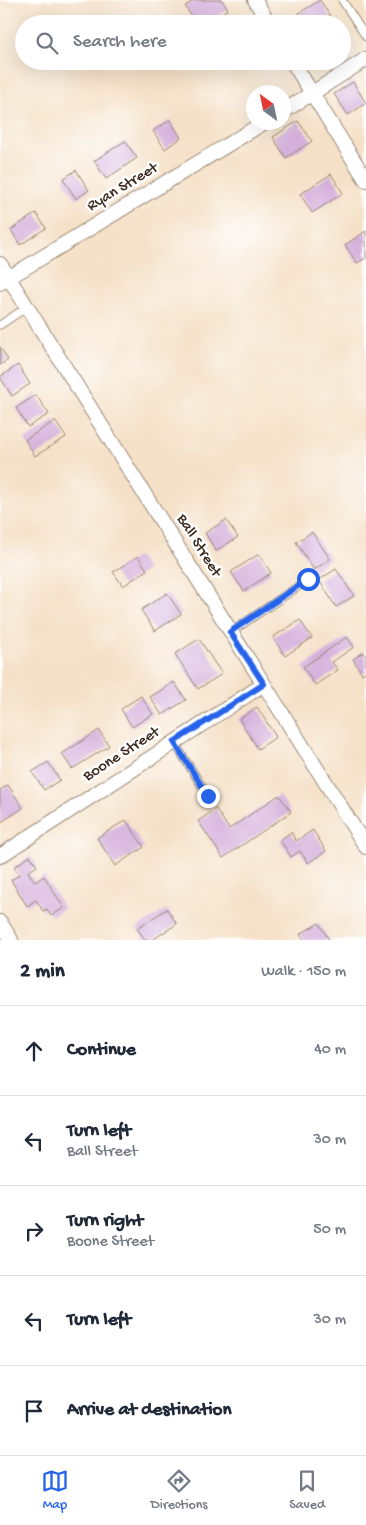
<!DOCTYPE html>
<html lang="en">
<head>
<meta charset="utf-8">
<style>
	body { margin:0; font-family:"Gochi Hand",sans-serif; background:#f6f6f7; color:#1f2937 }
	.compass { position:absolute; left:246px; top:85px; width:45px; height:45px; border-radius:50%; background:#fff; box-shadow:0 5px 20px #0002; rotate:327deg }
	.stop { position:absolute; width:15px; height:15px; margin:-11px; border:4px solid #2563eb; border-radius:50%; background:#fff }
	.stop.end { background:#2563eb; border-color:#fff; box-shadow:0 1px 5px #0008 }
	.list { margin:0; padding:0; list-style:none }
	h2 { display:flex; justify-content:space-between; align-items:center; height:65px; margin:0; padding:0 20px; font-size:21px }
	h2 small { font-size:16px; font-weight:400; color:#747a83 }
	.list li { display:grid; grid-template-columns:32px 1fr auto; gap:15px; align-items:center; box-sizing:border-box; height:90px; padding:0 20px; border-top:1px solid #e0e1e3 }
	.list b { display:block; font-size:19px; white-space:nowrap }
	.list p { margin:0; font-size:16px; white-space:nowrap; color:#747a83 }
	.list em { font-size:16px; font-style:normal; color:#747a83 }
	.icon { flex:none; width:28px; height:28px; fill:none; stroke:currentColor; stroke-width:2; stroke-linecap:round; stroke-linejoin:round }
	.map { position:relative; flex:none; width:366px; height:940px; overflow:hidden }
	.search { position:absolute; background:#fff; box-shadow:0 5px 20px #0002; left:15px; right:15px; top:15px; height:55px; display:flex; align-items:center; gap:12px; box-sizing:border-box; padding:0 18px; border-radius:28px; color:#747a83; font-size:19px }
	.sheet { height:515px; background:#fff }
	nav { display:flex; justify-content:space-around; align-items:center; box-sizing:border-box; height:70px; border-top:1px solid #e0e1e3; background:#fff; font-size:14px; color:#747a83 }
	nav a { display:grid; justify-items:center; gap:2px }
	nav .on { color:#2563eb }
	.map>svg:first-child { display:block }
	.building { fill:#d5b0dc }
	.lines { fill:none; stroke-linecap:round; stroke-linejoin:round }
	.lane-casing { stroke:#988673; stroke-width:9 }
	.street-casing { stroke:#988673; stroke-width:16 }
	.lane { stroke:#fff; stroke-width:7 }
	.street { stroke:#fff; stroke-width:14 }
	.route { stroke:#2563eb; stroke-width:6 }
	.labels { text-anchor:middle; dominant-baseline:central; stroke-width:5; stroke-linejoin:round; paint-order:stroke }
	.street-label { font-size:16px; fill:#3b2a1e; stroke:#fff }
</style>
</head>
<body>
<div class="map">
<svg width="366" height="940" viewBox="0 0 366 940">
	<rect width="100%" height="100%" fill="#fff"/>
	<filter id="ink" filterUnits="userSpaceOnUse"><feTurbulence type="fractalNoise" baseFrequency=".02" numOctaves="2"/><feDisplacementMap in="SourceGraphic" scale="10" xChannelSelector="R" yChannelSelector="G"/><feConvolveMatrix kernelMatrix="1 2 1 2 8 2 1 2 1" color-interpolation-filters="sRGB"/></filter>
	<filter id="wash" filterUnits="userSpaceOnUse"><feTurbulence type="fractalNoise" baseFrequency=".0096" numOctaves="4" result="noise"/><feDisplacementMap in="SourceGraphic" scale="20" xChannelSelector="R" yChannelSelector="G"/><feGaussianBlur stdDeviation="1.12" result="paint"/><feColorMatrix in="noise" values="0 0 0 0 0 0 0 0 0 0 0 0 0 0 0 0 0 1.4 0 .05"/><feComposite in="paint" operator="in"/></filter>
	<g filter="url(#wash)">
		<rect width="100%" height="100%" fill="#f5e1c8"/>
		<g id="blocks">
			<path class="building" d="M195,0H222L228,9L205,24H196L185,6Z
				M320,0L335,24H306L299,13Z
				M353,82L366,103L348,115L334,94Z
				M170,120L181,138L165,149L153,131Z
				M298,121L312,141L286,158L273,137Z
				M125,141L137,158L106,179L94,161Z
				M76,170L89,190L76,199L63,179Z
				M331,174L343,193L312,213L300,194Z
				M36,213L46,228L20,245L11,230Z
				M366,231V258L357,263L345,245Z
				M0,347L8,360L0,365Z
				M18,365L30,384L12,396L0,377Z
				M36,395L49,414L28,427L16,408Z
				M55,421L66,437L35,456L25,440Z
				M226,520L238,537L216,551L205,533Z
				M312,532L330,559L314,570L296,542Z
				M259,554L271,573L244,591L231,572Z
				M138,556L147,570L123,586L113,572Z
				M336,569L354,596L336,607L319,580Z
				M167,593L181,614L155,631L141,610Z
				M300,620L312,638L285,656L273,637Z
				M347,637L354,647L332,662L338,670L315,685L303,667Z
				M199,639L222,674L198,689L175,654Z
				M363,652L366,656V671L362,674L353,659Z
				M174,682L186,700L162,715L150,697Z
				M141,696L153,714L132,727L121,709Z
				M257,707L276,737L258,749L239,719Z
				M99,730L109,746L72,769L62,754Z
				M48,762L60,780L44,790L32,772Z
				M8,785L23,808L0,823V790Z
				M279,795L291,812L223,858L198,821L216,809L229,829Z
				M126,820L144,847L115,866L97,838Z
				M313,830L326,851L308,863L300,851L291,857L280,840L291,832L296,841Z
				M30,856L37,866L28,872L35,882L44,876L64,908L51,916L47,909L43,911L36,900L27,906L11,880L19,875L14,867Z
				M167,909L177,924L152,940H145L137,928Z
				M319,923L329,940H303L300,934Z"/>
		</g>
	</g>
	<g filter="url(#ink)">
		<use href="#blocks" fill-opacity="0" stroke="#988673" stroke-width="1"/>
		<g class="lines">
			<defs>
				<path id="lane" d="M342,0L366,37
					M0,325L27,307
					M231,632L309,579
					M174,742L208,796"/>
				<path id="street" d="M255,0L269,24
					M292,61L366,180
					M284,111L366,59
					M0,264L366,847
					M0,283L265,122
					M0,856L264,684
					M0,922L11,940"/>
			</defs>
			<use href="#lane" class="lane-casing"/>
			<use href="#street" class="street-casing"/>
			<use href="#lane" class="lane"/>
			<use href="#street" class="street"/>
		</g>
	</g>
	<g class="lines" filter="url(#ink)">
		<path class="route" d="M208,796L174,742L264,684L230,632L308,579"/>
	</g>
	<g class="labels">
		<g class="street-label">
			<text transform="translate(123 188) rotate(-31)">Ryan Street</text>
			<text transform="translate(198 546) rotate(58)">Ball Street</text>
			<text transform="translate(122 755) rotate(-33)">Boone Street</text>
		</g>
	</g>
</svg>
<svg class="compass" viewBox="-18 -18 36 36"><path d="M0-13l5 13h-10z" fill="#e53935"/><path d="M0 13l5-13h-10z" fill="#747a83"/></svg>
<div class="stop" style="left:308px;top:579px"></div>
<div class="stop end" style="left:208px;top:796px"></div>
<div class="search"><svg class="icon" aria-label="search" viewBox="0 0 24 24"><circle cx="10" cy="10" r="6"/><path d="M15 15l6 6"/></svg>Search here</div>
</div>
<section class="sheet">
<h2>2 min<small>Walk · 150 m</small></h2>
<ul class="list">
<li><svg class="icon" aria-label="ahead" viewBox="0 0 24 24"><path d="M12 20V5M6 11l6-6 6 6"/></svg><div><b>Continue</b></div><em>40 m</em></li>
<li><svg class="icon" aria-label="left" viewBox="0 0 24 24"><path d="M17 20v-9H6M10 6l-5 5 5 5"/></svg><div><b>Turn left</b><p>Ball Street</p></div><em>30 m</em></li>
<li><svg class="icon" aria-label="right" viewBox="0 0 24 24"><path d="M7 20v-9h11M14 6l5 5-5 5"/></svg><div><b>Turn right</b><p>Boone Street</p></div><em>50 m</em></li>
<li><svg class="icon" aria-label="left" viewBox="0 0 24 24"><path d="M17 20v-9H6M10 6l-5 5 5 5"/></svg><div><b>Turn left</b></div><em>30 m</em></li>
<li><svg class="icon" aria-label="arrive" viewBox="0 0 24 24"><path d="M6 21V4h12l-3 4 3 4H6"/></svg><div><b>Arrive at destination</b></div></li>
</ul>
</section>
<nav>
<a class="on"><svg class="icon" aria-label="map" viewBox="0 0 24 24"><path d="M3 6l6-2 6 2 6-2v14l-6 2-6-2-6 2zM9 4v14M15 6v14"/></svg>Map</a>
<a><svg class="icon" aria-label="directions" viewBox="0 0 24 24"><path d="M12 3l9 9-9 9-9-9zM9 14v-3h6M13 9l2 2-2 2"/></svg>Directions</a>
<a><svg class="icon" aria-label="saved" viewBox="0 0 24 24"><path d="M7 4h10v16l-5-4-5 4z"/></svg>Saved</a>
</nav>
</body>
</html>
